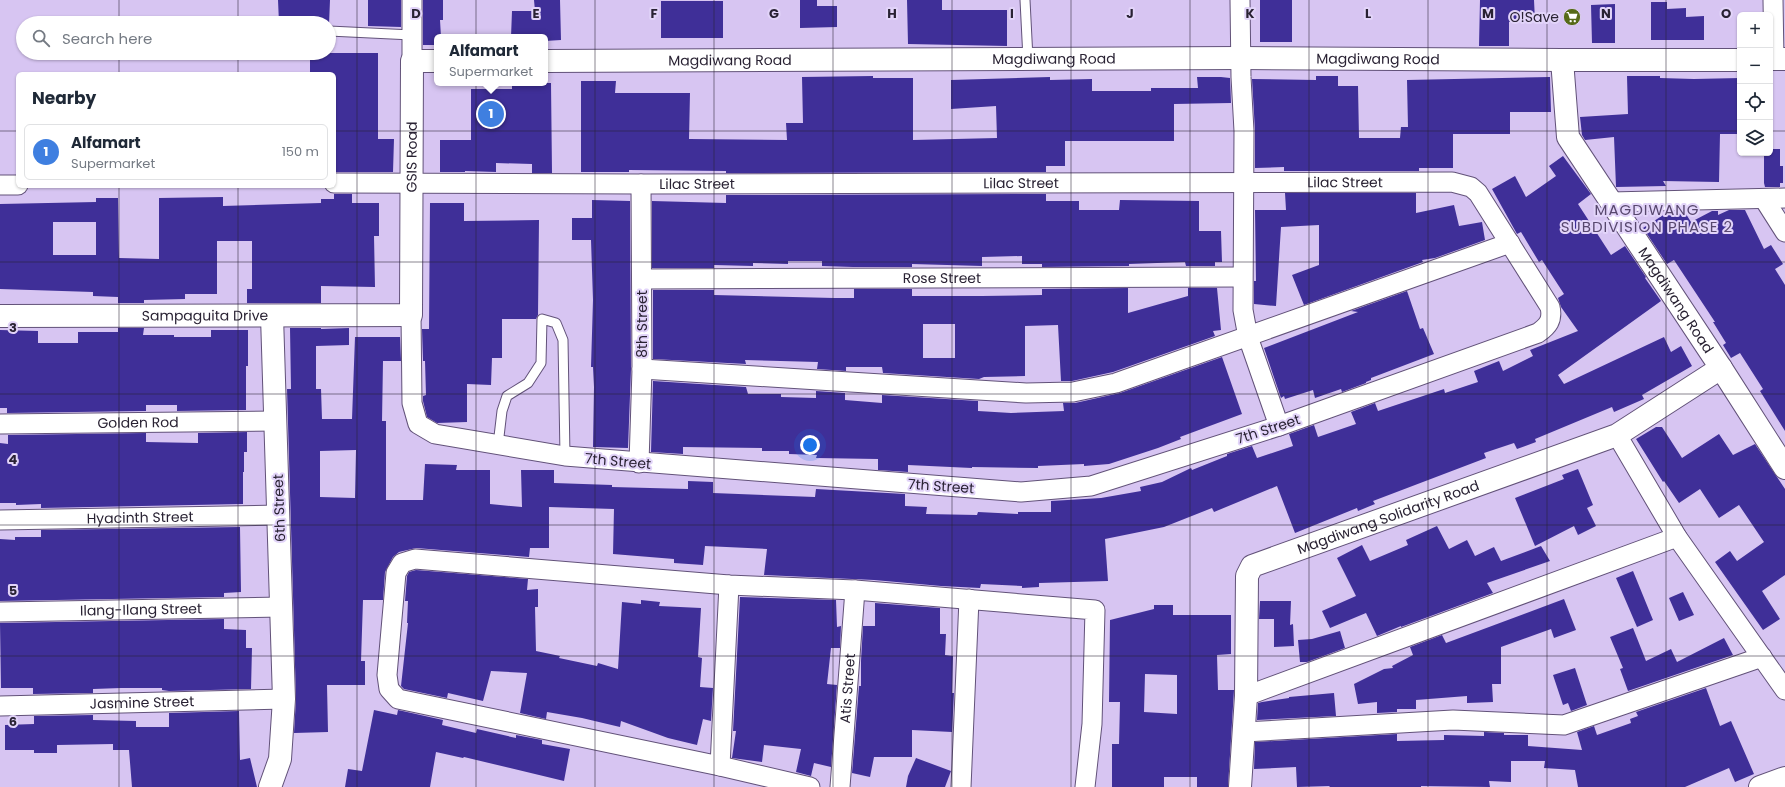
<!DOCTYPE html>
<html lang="en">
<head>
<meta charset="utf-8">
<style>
	body { margin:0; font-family:Poppins,sans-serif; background:#f2f2f3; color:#1f2937 }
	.controls { position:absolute; right:12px; top:12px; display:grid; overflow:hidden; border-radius:6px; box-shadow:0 1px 3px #0004 }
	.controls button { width:36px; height:36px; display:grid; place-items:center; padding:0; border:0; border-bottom:1px solid #e0e1e3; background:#fff; color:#1f2937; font:20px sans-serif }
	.you { position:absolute; left:810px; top:445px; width:14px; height:14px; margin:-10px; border:3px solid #fff; border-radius:50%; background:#1a73e8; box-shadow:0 0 0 6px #1a73e833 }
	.badge { display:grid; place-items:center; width:26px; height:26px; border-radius:50%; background:#111827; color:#fff; font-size:13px; font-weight:700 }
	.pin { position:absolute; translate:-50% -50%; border:2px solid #fff; box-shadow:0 1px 4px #0006 }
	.popup { position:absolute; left:434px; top:34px; width:114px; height:52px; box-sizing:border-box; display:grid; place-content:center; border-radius:6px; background:#fff; filter:drop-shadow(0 1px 3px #0005); font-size:13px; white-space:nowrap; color:#747a83 }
	.popup b { font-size:15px; color:#1f2937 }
	.popup::after { content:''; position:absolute; left:50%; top:100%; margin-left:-8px; border:8px solid transparent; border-top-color:#fff }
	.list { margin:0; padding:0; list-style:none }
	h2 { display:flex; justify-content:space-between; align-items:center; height:52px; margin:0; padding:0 16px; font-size:17px }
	h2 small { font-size:13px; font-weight:400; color:#747a83 }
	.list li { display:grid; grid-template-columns:26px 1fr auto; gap:12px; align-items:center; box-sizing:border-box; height:56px; margin:0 8px 8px; padding:0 8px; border:1px solid #e0e1e3; border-radius:6px }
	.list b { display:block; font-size:15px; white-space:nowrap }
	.list p { margin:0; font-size:13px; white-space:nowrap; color:#747a83 }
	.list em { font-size:13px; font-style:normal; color:#747a83 }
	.icon { flex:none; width:22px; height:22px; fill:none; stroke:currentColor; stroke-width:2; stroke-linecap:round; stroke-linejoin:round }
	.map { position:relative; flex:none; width:1785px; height:787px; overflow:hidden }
	.search { position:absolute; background:#fff; box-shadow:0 1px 3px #0004; left:16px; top:16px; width:320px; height:44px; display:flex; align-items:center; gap:10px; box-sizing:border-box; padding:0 14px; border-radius:22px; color:#747a83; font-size:15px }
	.panel { position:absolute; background:#fff; box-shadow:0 1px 3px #0004; left:16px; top:72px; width:320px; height:116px; border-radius:6px }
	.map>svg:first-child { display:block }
	.building { fill:#3f2f98; fill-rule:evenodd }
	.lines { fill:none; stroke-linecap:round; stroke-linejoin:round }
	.service-casing { stroke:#625279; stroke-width:11 }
	.minor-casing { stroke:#625279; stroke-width:21 }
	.tertiary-casing { stroke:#625279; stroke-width:24 }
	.secondary-casing { stroke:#625279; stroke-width:24 }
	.service { stroke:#fff; stroke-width:9 }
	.minor { stroke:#fff; stroke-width:19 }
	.tertiary { stroke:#fff; stroke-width:22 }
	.secondary { stroke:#fff; stroke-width:22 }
	.grid { fill:none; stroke:#292233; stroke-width:1; stroke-opacity:0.55 }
	.labels { text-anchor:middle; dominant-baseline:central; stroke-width:4; stroke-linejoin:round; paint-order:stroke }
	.poi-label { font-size:14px; fill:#292233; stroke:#e2d4f9; text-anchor:end }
	.street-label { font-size:14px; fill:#292233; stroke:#e2d4f9 }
	.neighbourhood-label { font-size:15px; letter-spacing:1px; fill:#58486e; stroke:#e2d4f9 }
	.grid-label { font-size:13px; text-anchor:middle; font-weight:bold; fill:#292233; stroke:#e2d4f9; stroke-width:4; stroke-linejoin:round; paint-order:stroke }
</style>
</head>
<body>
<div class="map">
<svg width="1785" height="787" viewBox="0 0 1785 787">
	<rect width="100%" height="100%" fill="#d7c5f2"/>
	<path class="building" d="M278,0H330L329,25V23H279Z
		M368,0H401V27L368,26Z
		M423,0H443V20H440L441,37H437V45H423Z
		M534,0H560L561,40L545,41V37H511L512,11H535Z
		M800,0H817V6H837V27L800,28Z
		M907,0H942V10H1007V46L908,44Z
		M1260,0H1292V42H1260Z
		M1480,0H1534L1535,21L1509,22V46H1479Z
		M661,1H723V38H661Z
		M1651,2H1667V9L1686,8V17L1704,16V40H1651Z
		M1615,4V43H1592L1591,5Z
		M310,53H378V139H394L393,172H334V74H310Z
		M873,76V78H913V140L997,138L996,106L951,109V80L1050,77V80L1092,79V91H1151V88H1198L1197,77H1221L1230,78L1231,103L1174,104V141H1065V166H1046V172L726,173V171L629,170V172H581V81H616L615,93H690L689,139L787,140L786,123H803L802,77Z
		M1316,76H1338V86H1358L1359,138H1400L1401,127H1408L1407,80L1550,77L1551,112H1510V134H1453V168H1419V171H1284V167L1255,168V131L1252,79L1316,80Z
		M1627,76H1660V78L1694,79L1740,78V134H1720L1719,182L1663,181L1666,186L1616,187L1614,137L1585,140L1582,135L1580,117L1628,114Z
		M512,83H551L552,173H532V164L496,163V172L465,171V172H440V140H471V89H512Z
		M1770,149H1780V166H1783V183H1780V187H1765L1764,183V153H1770Z
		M1563,156L1591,194L1578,204L1611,255L1625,246L1646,277L1645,278L1661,301L1558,375L1564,384L1664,337L1671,352L1681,346L1692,366L1642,395L1644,399L1614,412L1612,407L1535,439L1536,442L1517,449L1514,443L1484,453L1486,458L1373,501L1375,504L1358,511L1357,508L1295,533L1277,486L1214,512L1212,508L1164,527L1105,539L1108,581L1039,583V587L1022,588V586L981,584L980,588L941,586L874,580L764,575L767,549L705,546L703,565L674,563V559L613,554L614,509L549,507V548H530L529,557L416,548L399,552L393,557L385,572L383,600H363L361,661H365V685H327L328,732L294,733L296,699L287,389H291L290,328H321V329L349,328V345L316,346V389H321L322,419H352L355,337H400L401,361H383L382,421H386V500H423L425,464L457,465L456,470H490V504L522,507L521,470H554V483L612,485V487L688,489V481L713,482V493L815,497L816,489L905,494V506L927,507L926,514L977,515L978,512L1018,514V512H1051V501L1101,498L1141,491L1140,487L1162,482L1191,468L1192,470L1227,456V454L1252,446L1257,458L1293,446L1289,434L1314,425L1318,437L1356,424L1351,412L1375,403L1378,411L1444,389L1445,393L1478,382L1474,371L1499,361L1503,371L1533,356L1530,350L1578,331L1561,307L1558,298L1564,294L1542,260L1539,262L1521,232L1517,234L1492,189L1515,176L1526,197L1556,176L1549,166ZM356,450L355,498L320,497V451Z
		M1285,193H1416V213L1454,205L1459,226L1482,222L1485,240L1435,258L1422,260L1423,262L1304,305L1292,275L1319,265V225L1281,227L1276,306L1254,304V281H1256L1255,210H1286Z
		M334,194H352V203H379V236H374L375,287L321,286V303H247V289H252V241H217V294H185V299L144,300V303H118V297L93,296V292L0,289V204L96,202V198H118L119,258L159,259V198L223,197V206L321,203V199H334ZM53,222H96V255H53Z
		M1046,194V201H1079V210H1119L1120,200L1199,201V231H1221L1222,262H1215V266H1186L1185,262L1129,264V266L1042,267V264H1022V256L982,257V266L912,264V267H853L822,266V261H788V264L753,263V266L714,265V268H652V201L726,203V195Z
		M592,200L630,201L631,369L628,448L593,447L594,387L593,367H591L593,300L591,240H572V218H592Z
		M430,203H464V221L539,220L538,315L536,319H502V358H492L491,385L467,384V422L437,423L427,417L423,401V396L426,395L425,361H423L422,329H429Z
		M1729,210H1745L1764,249L1771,245L1783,264L1775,269L1785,285V431L1760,391L1763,389L1740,353L1731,358L1723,345L1726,343L1713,322H1715L1674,260L1667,264L1643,228L1668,212L1684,211L1691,222L1712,211H1718V215Z
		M1128,288V313L1188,296V288H1217L1221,330L1213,331L1215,336L1113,372L1072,381H1061L1058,325L1025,326V376L984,377L979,379L883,373L882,367H846V371L817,369L818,362L745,360L746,364L653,359V290H714V295L834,298H854V289H912V296H982L1042,295V289ZM923,324H955V358H923Z
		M1407,291L1420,329L1423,328L1434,354L1371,378V380L1366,382V383L1342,392L1341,389L1315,398L1313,390L1285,399L1284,396L1281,398L1264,348L1358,312L1351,311Z
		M118,328H144L143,335H174V337H211V330H248V366H246V410L177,411V405H146V411L7,413V408H0V330L38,331V343H78V332H118Z
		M1222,357L1242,414L1180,437L1181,439L1158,448L1109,464L1084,466V464L1038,466V468L972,467V468L908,465V472L878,470V459L816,458L817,455L789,454V451H762V448L683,447V454L651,452L653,381L746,387L748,394H781V397L816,398V391L845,393V400L882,403V395L978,401V411L1011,413L1064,411L1063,403H1075L1120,393Z
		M1656,427H1662L1682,458L1719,434L1733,455L1755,444L1785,489V575L1762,591L1780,619L1763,630L1715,562L1730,551L1737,561L1764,542L1739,505L1719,518L1700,489L1679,503L1664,481L1663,482L1636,439Z
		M247,432V452H244V472H243V504L41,508V504L16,505V503H0V443L8,444V435L146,433V442L198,443V433Z
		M1578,469L1593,505L1587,508L1596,526L1578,535L1574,526L1535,546L1515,498L1564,479L1562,475Z
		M1437,526L1449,549L1467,540L1475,556L1494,547L1501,561L1541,546L1550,561L1487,583L1493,593L1401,627V626L1377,636L1366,613L1330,628L1322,611L1356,596L1337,558L1362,545L1370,561L1408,545L1406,540Z
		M240,527L241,592L224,593V597L0,601V539L15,540V537H41V530Z
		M416,570L528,579L527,590L538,589V607H535L536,651L560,656L559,658L597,666L598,663L618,669L622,602L641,604V600L660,602L659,606L701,608L698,657L702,658L700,687L713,688L711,721L703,719L697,745L668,738L621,721L620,727L582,718L547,712L546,719L520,713L527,673L491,671L483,701L448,693L447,698L404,689L401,686L408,623H407L408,601H405L407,576L409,572Z
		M1633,571L1653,620L1637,627L1616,578Z
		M1683,592L1694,615L1679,621L1669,598Z
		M740,597L836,600L837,627L841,626L840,648H831L827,684L837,685L831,767L814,763L811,776L796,772L801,749L764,745L762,762L732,758L736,731H733Z
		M1564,599L1576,630L1554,638L1551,629L1501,647V684H1492L1493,702L1467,703V696L1416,700V709H1397V712L1377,713V702L1358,704L1354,684L1384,669L1393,668L1392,666L1413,655L1410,647L1442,635L1446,643Z
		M1260,601H1291L1290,625L1293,624L1294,646L1274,647V619H1259Z
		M875,603L940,608V634H946L945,655L953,656L952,693H954L952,732L912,730V757H874L870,777L852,773L859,686H861V661L863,626H875Z
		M1154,605H1173V615H1231V654L1217,655L1218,690H1234L1228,787H1197V777H1164V787H1112V744H1119L1120,702H1109L1110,620L1154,609ZM1145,674L1177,675V714L1144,712Z
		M224,619V629L246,630V648H252L251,689L169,691L162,690V688H121L93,689V693L33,694V688H1L0,623Z
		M1633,628L1646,661L1671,649L1677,662L1724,638L1733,655L1628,691L1620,669L1623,668L1610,637Z
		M1340,631L1345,648L1307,662H1300L1298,640L1312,639Z
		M1575,668L1587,705L1571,711L1568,703L1563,705L1553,675Z
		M1706,688L1720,726L1731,721L1754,774L1735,782L1729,768L1685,787H1578L1575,770L1544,768L1545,761H1511V782L1489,781L1490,787L1421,786V787H1329L1330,786L1297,787L1296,767L1254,769L1255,742L1397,734V741L1444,740V735L1484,736V732L1504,733V735H1528V746L1582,750L1577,732L1594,726L1597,735L1631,723L1630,719L1638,716L1636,712Z
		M1334,693L1336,716L1257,720L1258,703L1262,702L1289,698V697Z
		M374,710L397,715L398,710L443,720L442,725L476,733L477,729L516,738V735L542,740V744L570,749L564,781L464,757L463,758L436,752L430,787H345L348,769L362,771Z
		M239,711L240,760L250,758L257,787H132L129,750H113V744L57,745V753H34V750H5V725L34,724V716L93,715V720L136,721V727H169V713Z
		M916,758L951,771L945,787H906L908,776Z"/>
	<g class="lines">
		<defs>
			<path id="service" d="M1025,0L1028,59
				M329,31L412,35
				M498,445L502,411L507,396L528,383L541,363L542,319L556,323L563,340L565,456"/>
			<g id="minor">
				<path d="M1240,0L1241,77L1244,131L1243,310L1248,337L1279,426"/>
				<path d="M1773,0L1774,59"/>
				<path d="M412,61V0"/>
				<path id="s1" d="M334,183L641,184L1452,182L1471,187L1478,193L1550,307C1553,320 1548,326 1538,333L1279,426L1091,486L1021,492L565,456L435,434L418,424L412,403L411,315"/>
				<path d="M0,185H18"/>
				<path d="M1764,199L1785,232"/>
				<path d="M1611,202L1785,198"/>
				<path id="s2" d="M642,279L1242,277"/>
				<path d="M642,369L1026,393L1073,392L1116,383L1510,243"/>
				<path id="s3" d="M0,424L276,421"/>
				<path d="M1617,435L1677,537L1785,690"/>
				<path d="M639,463L642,369L641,184"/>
				<path id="s4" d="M0,520L279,515"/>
				<path id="s5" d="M0,612L282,607"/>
				<path d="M1246,696L1677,537"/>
				<path id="s6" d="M0,706L284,699"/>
				<path d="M1244,732L1453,720L1564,725L1762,657"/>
				<path d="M720,766L729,585"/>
				<path d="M810,787L720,766L398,699L389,689L387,675L396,573L402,563L415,559L729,585L855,590L1095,610L1092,724L1085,787"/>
				<path id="s7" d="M840,787L855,590"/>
				<path d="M961,787L969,599"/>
			</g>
			<g id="tertiary">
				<path id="s8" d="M1562,60L1568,137L1721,368L1785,468"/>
				<path d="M270,787L280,759L284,699L272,316"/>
				<path id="s9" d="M1240,787L1246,696L1247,576L1252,566L1617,435L1721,368"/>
				<path d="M1760,787L1785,778"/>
			</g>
			<g id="secondary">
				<path d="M1770,59H1785"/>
				<path id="s10" d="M545,61L1241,58L1562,60H1740"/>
				<path id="s11" d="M0,316L411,315L412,61H437"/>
			</g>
		</defs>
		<use href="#service" class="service-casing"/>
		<use href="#minor" class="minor-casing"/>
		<use href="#tertiary" class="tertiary-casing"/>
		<use href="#secondary" class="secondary-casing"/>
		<use href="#service" class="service"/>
		<use href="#minor" class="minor"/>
		<use href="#tertiary" class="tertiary"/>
		<use href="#secondary" class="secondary"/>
	</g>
	<path class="grid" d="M119,0V23M238,0V23M357,0V787M476,0V787M595,0V787M714,0V787M833,0V787M952,0V787M1071,0V787M1190,0V787M1309,0V787M1428,0V787M1547,0V787M1666,0V787M119,53V74M238,53V74M0,131H18M334,131H1740M1770,131H1785M119,186V787M238,186V787M0,262H1785M0,394H1785M0,525H1785M0,656H1785"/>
	<defs>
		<symbol id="supermarket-disc" viewBox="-11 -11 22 22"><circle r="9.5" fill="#566a18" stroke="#e2d4f9"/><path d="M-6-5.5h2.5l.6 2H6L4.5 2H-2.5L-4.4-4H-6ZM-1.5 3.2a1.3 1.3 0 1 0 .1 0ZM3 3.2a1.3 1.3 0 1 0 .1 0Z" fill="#fff"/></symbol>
	</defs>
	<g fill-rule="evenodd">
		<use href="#supermarket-disc" x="1562" y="7" width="20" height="20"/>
	</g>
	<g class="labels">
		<g class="poi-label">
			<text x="1559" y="17">O!Save</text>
		</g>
		<g class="street-label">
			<text stroke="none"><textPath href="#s10" startOffset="509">Magdiwang Road</textPath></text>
			<text stroke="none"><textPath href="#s10" startOffset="833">Magdiwang Road</textPath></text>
			<text stroke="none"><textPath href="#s10" startOffset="185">Magdiwang Road</textPath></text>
			<text stroke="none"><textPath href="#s11" startOffset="569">GSIS Road</textPath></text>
			<text stroke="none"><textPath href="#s1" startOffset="1011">Lilac Street</textPath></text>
			<text stroke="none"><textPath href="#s1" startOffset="687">Lilac Street</textPath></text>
			<text stroke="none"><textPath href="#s1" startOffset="363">Lilac Street</textPath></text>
			<text stroke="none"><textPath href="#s2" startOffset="300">Rose Street</textPath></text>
			<text stroke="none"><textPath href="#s8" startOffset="273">Magdiwang Road</textPath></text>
			<text stroke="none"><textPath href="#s11" startOffset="205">Sampaguita Drive</textPath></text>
			<text transform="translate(642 324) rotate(-90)">8th Street</text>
			<text stroke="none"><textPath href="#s3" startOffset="138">Golden Rod</textPath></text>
			<text transform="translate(1268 429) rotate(-18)">7th Street</text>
			<text transform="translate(618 461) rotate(5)">7th Street</text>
			<text transform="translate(941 486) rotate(4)">7th Street</text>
			<text transform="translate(279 508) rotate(-92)">6th Street</text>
			<text stroke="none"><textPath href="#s4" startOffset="140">Hyacinth Street</textPath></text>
			<text stroke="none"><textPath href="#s9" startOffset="367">Magdiwang Solidarity Road</textPath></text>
			<text stroke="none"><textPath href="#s5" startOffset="141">Ilang-Ilang Street</textPath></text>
			<text stroke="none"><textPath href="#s7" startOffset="99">Atis Street</textPath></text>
			<text stroke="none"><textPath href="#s6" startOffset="142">Jasmine Street</textPath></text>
		</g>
		<g class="neighbourhood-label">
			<text x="1647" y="209">MAGDIWANG<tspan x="1647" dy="17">SUBDIVISION PHASE 2</tspan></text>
		</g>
	</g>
	<g class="grid-label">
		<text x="416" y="18">D</text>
		<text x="536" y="18">E</text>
		<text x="654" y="18">F</text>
		<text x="774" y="18">G</text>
		<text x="892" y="18">H</text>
		<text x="1012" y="18">I</text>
		<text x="1130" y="18">J</text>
		<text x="1250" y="18">K</text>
		<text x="1368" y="18">L</text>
		<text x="1488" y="18">M</text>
		<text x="1606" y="18">N</text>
		<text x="1726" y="18">O</text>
		<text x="13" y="332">3</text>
		<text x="13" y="464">4</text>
		<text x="13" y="595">5</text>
		<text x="13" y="726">6</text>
	</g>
</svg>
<div class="controls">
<button>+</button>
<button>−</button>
<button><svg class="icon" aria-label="locate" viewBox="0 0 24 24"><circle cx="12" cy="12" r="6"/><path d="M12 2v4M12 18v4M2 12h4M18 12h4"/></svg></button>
<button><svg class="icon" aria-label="layers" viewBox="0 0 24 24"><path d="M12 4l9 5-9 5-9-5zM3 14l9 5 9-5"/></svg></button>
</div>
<div class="you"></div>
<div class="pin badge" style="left:491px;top:114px;background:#3f7fe0">1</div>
<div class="popup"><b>Alfamart</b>Supermarket</div>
<div class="search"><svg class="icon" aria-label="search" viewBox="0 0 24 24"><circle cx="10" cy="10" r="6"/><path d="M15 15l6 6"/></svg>Search here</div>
<section class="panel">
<h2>Nearby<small></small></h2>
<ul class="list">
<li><span class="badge" style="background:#3f7fe0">1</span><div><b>Alfamart</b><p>Supermarket</p></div><em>150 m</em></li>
</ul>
</section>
</div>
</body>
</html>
